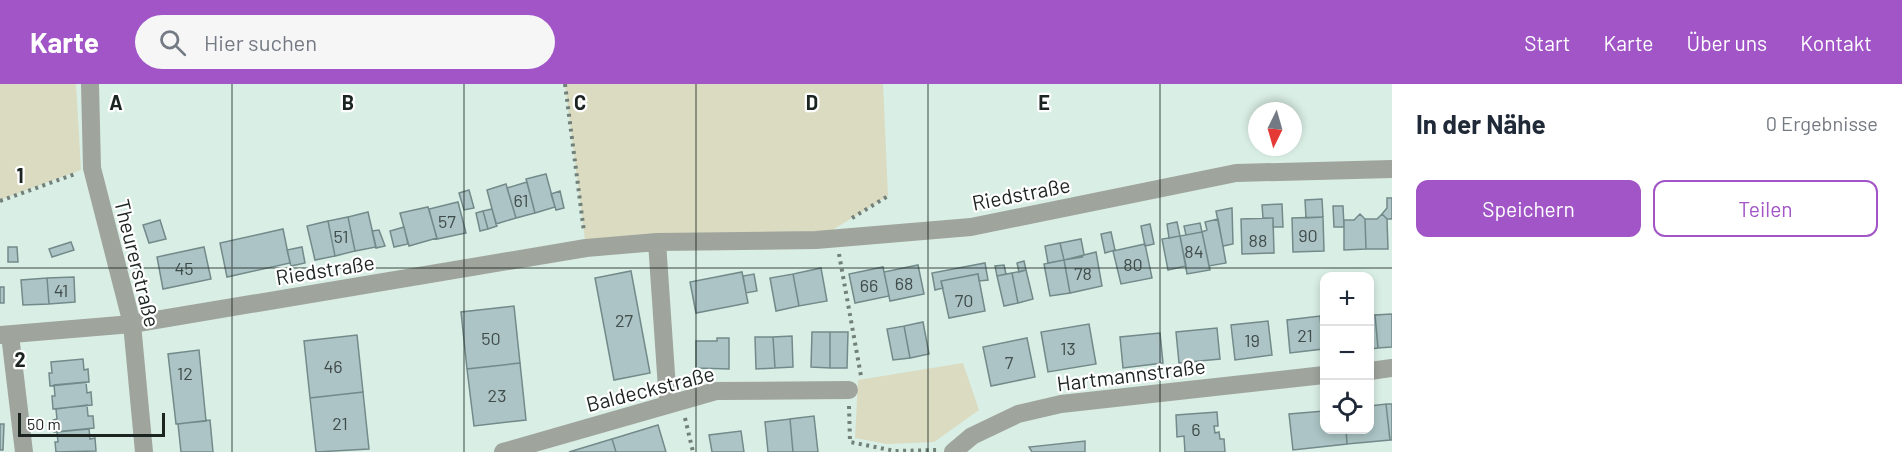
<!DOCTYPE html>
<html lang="de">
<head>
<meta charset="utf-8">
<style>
	body { margin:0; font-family:Barlow,sans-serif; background:#f6f6f7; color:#1f2937 }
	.controls { position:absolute; right:18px; bottom:18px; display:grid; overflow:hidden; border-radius:12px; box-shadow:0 3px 9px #0003 }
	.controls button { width:54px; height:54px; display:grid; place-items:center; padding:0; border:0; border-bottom:2px solid #e0e1e3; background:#fff; color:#1f2937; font:30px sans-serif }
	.compass { position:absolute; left:1248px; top:18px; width:54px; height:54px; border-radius:50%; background:#fff; box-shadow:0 3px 9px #0003; rotate:185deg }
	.scale { position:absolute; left:18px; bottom:15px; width:147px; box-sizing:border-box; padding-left:6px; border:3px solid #1c2421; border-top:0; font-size:16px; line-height:21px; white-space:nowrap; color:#1c2421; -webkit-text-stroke:4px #fff; paint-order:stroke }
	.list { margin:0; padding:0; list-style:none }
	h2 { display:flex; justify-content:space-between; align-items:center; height:78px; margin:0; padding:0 24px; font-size:26px }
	h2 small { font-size:20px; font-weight:400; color:#747a83 }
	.actions { display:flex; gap:12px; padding:18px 24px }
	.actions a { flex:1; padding:14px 0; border:2px solid #a155c6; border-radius:12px; text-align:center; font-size:21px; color:#a155c6 }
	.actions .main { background:#a155c6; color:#fff }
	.icon { flex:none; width:33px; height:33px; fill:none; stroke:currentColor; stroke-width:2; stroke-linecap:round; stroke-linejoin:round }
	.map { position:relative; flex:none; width:1392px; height:368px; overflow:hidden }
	header { display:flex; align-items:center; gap:36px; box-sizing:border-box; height:84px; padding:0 30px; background:#a155c6; color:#fff }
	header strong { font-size:28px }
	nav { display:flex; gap:33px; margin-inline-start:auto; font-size:21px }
	.search { width:420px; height:54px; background:#f6f6f7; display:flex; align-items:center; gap:15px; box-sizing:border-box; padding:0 21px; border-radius:33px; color:#747a83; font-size:22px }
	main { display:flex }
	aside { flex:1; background:#fff }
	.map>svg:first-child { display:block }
	.green { fill:#dadbc1 }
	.building { fill:#acc4c5; stroke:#738a8a; stroke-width:1.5 }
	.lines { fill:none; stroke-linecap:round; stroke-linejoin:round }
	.path { stroke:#72807a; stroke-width:4; stroke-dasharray:3 4.5; stroke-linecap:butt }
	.minor { stroke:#9fa49d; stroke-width:18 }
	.grid { fill:none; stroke:#1c2421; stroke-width:1.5; stroke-opacity:0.55 }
	.labels { text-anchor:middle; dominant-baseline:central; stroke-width:4.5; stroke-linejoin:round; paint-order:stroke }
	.number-label { font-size:18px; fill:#404c4a }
	.street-label { font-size:21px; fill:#1c2421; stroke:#fff }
	.grid-label { font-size:20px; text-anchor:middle; font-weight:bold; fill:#1c2421; stroke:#fff; stroke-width:4.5; stroke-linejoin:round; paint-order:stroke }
</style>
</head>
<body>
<header>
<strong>Karte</strong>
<div class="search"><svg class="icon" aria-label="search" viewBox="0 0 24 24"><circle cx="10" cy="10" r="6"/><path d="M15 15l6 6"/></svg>Hier suchen</div>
<nav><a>Start</a><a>Karte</a><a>Über uns</a><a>Kontakt</a></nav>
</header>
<main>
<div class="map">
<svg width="1392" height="368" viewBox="0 0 1392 368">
	<rect width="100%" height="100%" fill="#d9eee5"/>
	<path class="green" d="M0,0H76L81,86L0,116Z
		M565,0H883L888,112L816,156L586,164Z
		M963,279L979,326L934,358L887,360L855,354L858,296Z"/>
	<path class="building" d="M546,90L555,123L535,129L526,95Z
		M527,98L535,129L516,134L507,104Z
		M506,100L516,134L496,140L487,106Z
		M469,106L474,124L464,126L459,109Z
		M560,107L564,124L556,126L551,110Z
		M1387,114H1392V135H1387L1382,130L1387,124Z
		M1322,115L1323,133L1306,134L1305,116Z
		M458,118L466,149L437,155L429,125Z
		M1282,120L1283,143H1273V134H1263L1262,121Z
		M1333,122H1343L1344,143H1334Z
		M428,123L437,154L409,162L400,129Z
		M1232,124L1233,160L1223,162L1216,127Z
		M492,125L497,142L488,145L483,127Z
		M483,127L488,145L480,147L476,129Z
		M368,128L376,163L355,167L348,133Z
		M1360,130L1365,135L1366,165L1344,166V136H1354Z
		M1382,130L1387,135L1388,165H1366L1365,135H1377Z
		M348,133L355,167L335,172L328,137Z
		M1323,133L1324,167L1293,168L1292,134Z
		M1273,134L1274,169L1242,170L1241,135Z
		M1218,135L1226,179L1209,182L1202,148L1207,146L1205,138Z
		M160,136L166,155L149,159L143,141Z
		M328,137L335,172L315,176L307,142Z
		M1177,138L1180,152L1169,154L1167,140Z
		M1200,139L1202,148L1186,151L1184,142Z
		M1150,140L1154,160L1145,162L1141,142Z
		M404,143L408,160L394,163L390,147Z
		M283,145L290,179L227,193L220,159Z
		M379,146L385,162L376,164L372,147Z
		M1111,148L1115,166L1105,169L1101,150Z
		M1202,148L1210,186L1187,190L1180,152Z
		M1180,152L1186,182L1168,186L1162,155Z
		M1081,155L1084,170L1082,173L1064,176L1060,159Z
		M71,158L74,166L52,173L49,165Z
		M1060,159L1064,176L1048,179L1045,162Z
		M1145,160L1152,194L1121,200L1113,167Z
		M8,163H17L18,178H8Z
		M204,163L211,195L163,205L157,173Z
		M302,163L305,179L291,182L287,166Z
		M1096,168L1102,202L1070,209L1064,176Z
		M1064,176L1070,209L1050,212L1044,180Z
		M1024,177L1026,186L1019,188L1017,179Z
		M985,179L988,196L979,197L978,190L941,197L943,204L935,206L932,189Z
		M918,181L924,210L890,217L884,188Z
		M1004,181L1006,190L997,192L995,182Z
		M883,183L889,212L855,219L849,190Z
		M821,184L827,217L799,222L793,190Z
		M1026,186L1033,215L1018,219L1012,189Z
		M631,187L650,289L614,296L595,194Z
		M742,188L748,219L696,229L690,198Z
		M1012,189L1018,219L1004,222L997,192Z
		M754,190L757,207L746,209L743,192Z
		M793,190L799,222L776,227L770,194Z
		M978,190L985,227L949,234L941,197Z
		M74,193L75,218L49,220L47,194Z
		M47,194L49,220L23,221L21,196Z
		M0,203H4V219H0Z
		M514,222L520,279L467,285L461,228Z
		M1392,230V263L1378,264L1375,231Z
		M1375,231L1378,264L1370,265V232Z
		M1320,232L1323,265L1290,269L1287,236Z
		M1320,232H1324V265H1323Z
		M1268,237L1272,271L1235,276L1231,241Z
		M923,238L929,270L910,274L904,242Z
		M1089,240L1096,280L1048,288L1041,248Z
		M904,242L910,274L893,276L887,245Z
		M1217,244L1220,275L1179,279L1176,248Z
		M812,248H830V284L811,283Z
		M830,248H848L847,284H830Z
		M1160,249L1163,279L1123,284L1120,253Z
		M357,251L363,308L310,314L304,257Z
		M792,252L793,283L775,284L773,253Z
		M755,253H773L775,284L756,285Z
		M717,254H729V285L696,284V257H717Z
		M1027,254L1035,293L991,302L983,263Z
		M199,266L206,337L176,340L168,270Z
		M83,275L84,286L88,285L89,298L50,302L49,289H52L51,278Z
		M520,279L526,336L474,342L467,285Z
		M86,298L87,309L91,308L92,321L53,325L52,312H55L54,301Z
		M363,308L369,365L316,368L310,314Z
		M1386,320H1392V356H1390Z
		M1386,320L1390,356L1347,360L1346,346H1370V322Z
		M87,321L88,332H93L94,344L54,348L53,336L57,335L56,325Z
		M1324,327V346H1346L1347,360L1293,366L1289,330Z
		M1217,328L1218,342H1214L1215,349L1219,348L1220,355H1224L1225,368H1185L1184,352L1177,353L1176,331Z
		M814,332L818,368H793L790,335Z
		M790,335L793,368H768L765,338Z
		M210,336L213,368H181L178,340Z
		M0,340H4L3,366H0Z
		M658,341L666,368H616L612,355Z
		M89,345L90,355L95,354L96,367L56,368L55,358H58L57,348Z
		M741,347L744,368H712L709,351Z
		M612,355L616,368H569Z
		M1085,357V368H1032L1029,363Z"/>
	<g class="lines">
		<path class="path" d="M565,0L584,148
			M0,117L75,90
			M852,134L888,112
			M839,170L861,292
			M849,322L850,358L895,367L937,366
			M685,334L693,368"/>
		<path class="minor" d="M90,0L92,84L132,240L144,368
			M657,158L668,319
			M0,251L132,240L586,164L657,158L816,156L971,143L1236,89L1392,85
			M10,251L24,368
			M1370,287L1392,284
			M503,368L716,307L849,306
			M953,368L972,352L1018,330L1061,320L1324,291"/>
	</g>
	<path class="grid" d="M232,0V368M464,0V368M696,0V368M928,0V368M1160,0V368M0,184H1392"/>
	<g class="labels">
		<g class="number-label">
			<text x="521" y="116">61</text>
			<text x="447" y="137">57</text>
			<text x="1308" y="151">90</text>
			<text x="341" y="152">51</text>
			<text x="1258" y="156">88</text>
			<text x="1194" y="167">84</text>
			<text x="1133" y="180">80</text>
			<text x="184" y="184">45</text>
			<text x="1083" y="189">78</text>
			<text x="904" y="199">68</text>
			<text x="869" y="201">66</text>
			<text x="61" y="206">41</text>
			<text x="964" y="216">70</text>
			<text x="624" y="236">27</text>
			<text x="1305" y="251">21</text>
			<text x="491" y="254">50</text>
			<text x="1252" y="256">19</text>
			<text x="1068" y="264">13</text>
			<text x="1009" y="278">7</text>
			<text x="333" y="282">46</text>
			<text x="185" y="289">12</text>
			<text x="497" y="311">23</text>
			<text x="340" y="339">21</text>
			<text x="1196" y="345">6</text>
		</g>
		<g class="street-label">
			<text transform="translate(1021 109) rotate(-11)">Riedstraße</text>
			<text transform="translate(138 179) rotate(76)">Theurerstraße</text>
			<text transform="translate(325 185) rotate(-9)">Riedstraße</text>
			<text transform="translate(1131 290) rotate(-7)">Hartmannstraße</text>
			<text transform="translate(650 304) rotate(-14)">Baldeckstraße</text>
		</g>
	</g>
	<g class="grid-label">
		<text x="116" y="26">A</text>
		<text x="348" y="26">B</text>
		<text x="580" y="26">C</text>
		<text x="812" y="26">D</text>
		<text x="1044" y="26">E</text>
		<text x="20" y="99">1</text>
		<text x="20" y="283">2</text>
	</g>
</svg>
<div class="controls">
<button>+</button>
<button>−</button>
<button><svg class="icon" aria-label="locate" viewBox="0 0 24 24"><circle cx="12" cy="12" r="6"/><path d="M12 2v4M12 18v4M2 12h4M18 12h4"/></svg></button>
</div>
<svg class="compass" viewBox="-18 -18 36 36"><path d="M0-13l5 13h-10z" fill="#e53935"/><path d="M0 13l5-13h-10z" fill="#747a83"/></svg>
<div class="scale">50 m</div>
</div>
<aside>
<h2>In der Nähe<small>0 Ergebnisse</small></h2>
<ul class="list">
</ul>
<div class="actions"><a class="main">Speichern</a><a>Teilen</a></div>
</aside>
</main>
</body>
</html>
